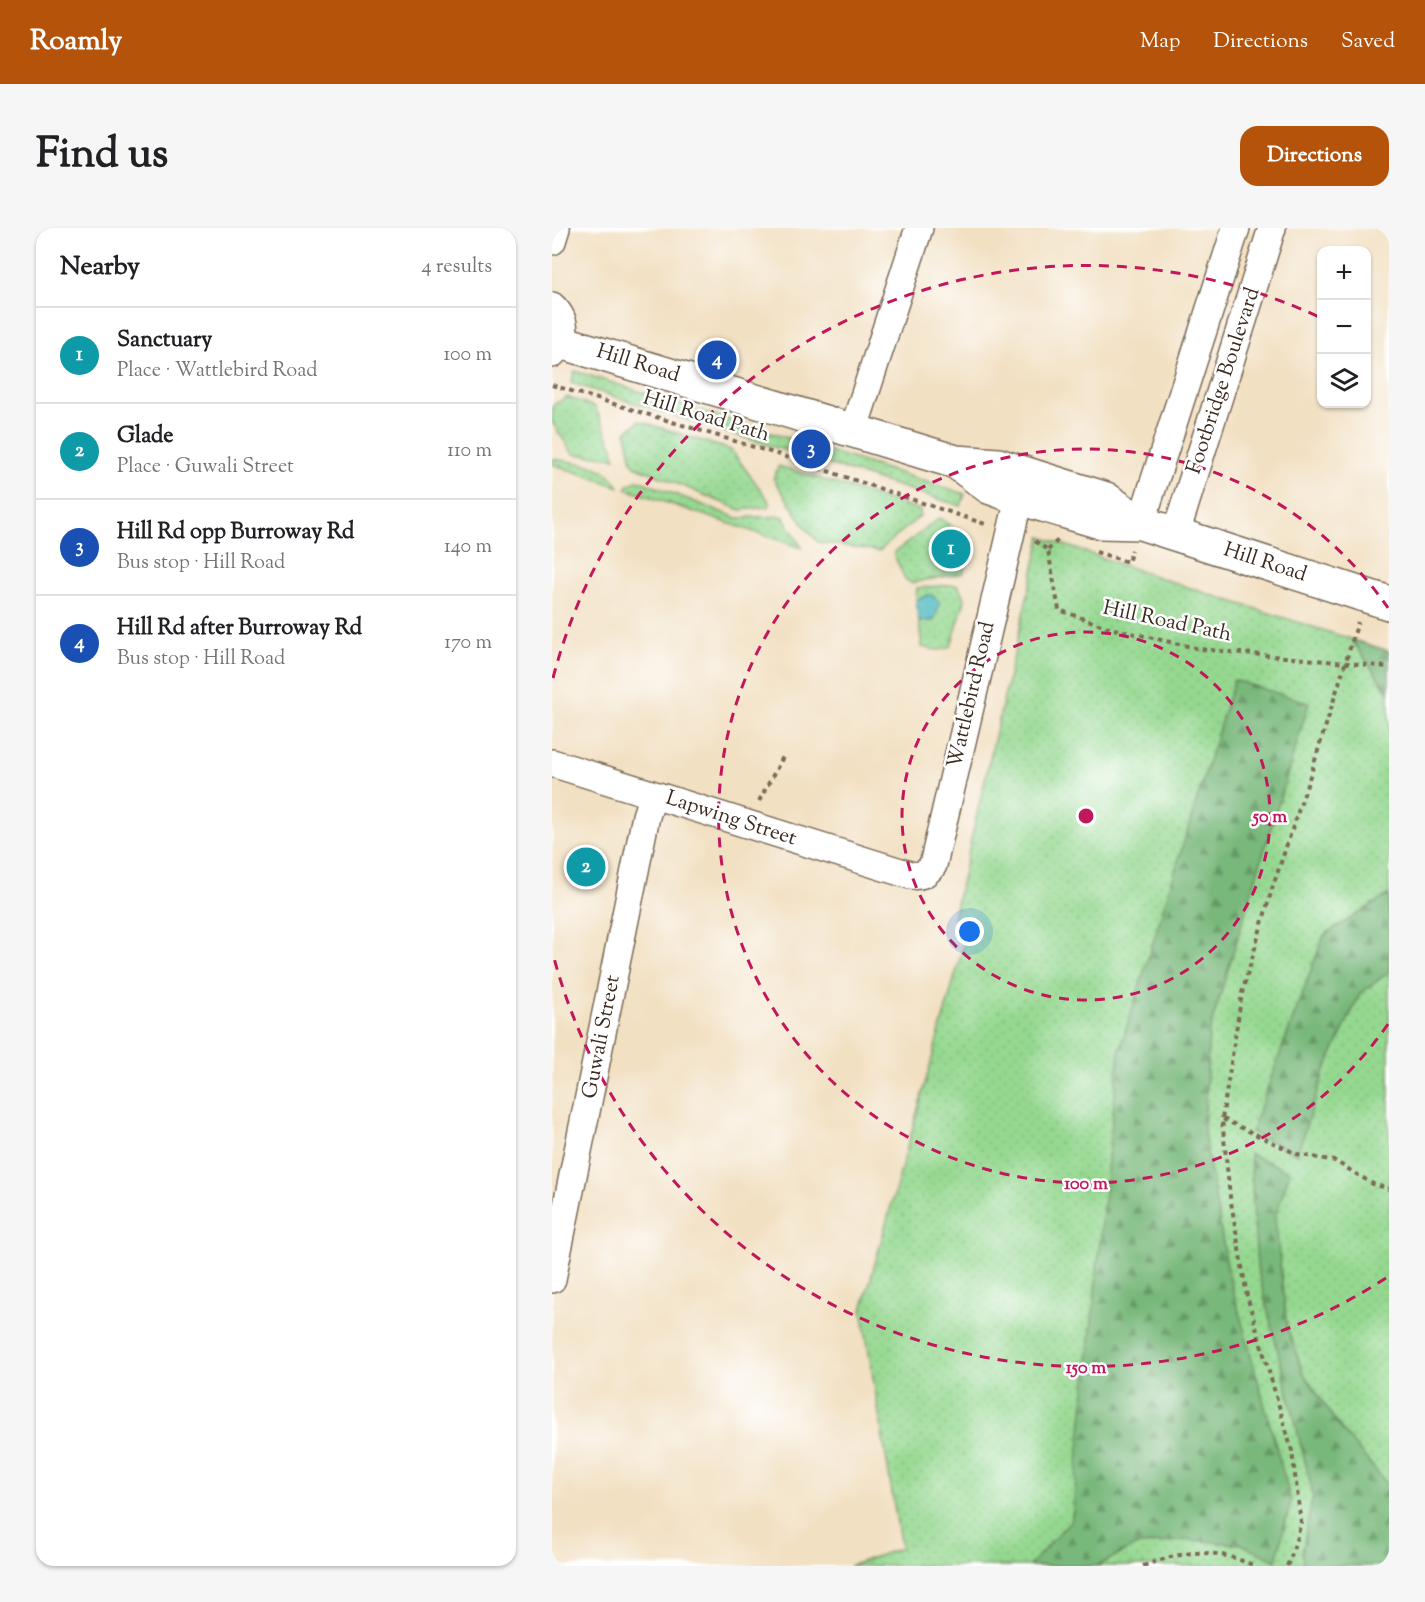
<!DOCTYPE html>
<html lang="en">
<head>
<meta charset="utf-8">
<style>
	body { margin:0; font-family:"Sorts Mill Goudy",serif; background:#f6f6f6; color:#202124 }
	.controls { position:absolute; right:18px; top:18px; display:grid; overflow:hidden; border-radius:12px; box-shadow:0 2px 4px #0004 }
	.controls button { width:54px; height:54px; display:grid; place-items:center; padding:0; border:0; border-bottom:2px solid #e0e0e0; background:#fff; color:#202124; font:30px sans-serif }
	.you { position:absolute; left:418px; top:704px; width:21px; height:21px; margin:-15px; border:4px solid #fff; border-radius:50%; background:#1a73e8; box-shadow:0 0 0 9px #1a73e833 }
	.badge { display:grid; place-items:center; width:39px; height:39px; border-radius:50%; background:#b45309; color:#fff; font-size:20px; font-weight:700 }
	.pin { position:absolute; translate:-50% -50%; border:3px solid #fff; box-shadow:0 2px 6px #0006 }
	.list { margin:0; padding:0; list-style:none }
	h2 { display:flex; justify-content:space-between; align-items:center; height:78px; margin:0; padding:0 24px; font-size:26px }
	h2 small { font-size:20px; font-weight:400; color:#757577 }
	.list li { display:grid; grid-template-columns:39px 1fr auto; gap:18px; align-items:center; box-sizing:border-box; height:96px; padding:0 24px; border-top:2px solid #e0e0e0 }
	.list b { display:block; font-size:22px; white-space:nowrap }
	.list p { margin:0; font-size:20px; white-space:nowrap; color:#757577 }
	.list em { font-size:20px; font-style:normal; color:#757577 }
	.icon { flex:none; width:33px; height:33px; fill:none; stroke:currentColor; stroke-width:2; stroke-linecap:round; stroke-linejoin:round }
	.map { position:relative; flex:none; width:837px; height:1338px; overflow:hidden; border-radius:18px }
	header { display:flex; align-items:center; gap:36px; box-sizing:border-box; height:84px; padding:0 30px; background:#b45309; color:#fff }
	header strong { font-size:28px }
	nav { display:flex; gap:33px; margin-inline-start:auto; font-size:21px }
	.intro { display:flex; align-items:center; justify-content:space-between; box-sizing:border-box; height:144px; padding:0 36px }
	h1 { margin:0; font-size:42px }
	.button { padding:15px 27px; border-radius:18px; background:#b45309; color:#fff; font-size:21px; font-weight:700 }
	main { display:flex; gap:36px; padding:0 36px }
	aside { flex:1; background:#fff; border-radius:18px; box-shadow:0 2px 4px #0004 }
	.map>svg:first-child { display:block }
	.grass { fill:url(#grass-dots); stroke:#688157; stroke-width:1.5 }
	.forest { fill:url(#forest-firs); stroke:#5a714c; stroke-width:1.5 }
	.water { fill:#4bbac0; stroke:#43726f; stroke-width:1.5 }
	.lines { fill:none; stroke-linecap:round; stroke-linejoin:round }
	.street-casing { stroke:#7b6a57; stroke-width:30 }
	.secondary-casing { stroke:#7b6a57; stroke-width:36 }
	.path { stroke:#7b6a57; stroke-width:4; stroke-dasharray:4.5 4.5; stroke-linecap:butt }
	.street { stroke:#fff; stroke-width:27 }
	.secondary { stroke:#fff; stroke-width:33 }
	.ring { fill:none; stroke:#c2185b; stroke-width:3; stroke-dasharray:10 8 }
	.labels { text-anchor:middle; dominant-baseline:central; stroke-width:5; stroke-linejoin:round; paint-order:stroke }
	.street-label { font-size:21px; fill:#3b2a1e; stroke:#fff }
	.centre { fill:#c2185b; stroke:#fff; stroke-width:3 }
	.ring-label { font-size:18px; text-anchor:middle; font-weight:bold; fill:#c2185b; stroke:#fff; stroke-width:5; stroke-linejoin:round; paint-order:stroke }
</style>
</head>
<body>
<header>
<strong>Roamly</strong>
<nav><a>Map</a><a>Directions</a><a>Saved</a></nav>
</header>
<div class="intro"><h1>Find us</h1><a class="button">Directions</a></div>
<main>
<aside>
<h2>Nearby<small>4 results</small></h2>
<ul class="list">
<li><span class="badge" style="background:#0f9aa8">1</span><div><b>Sanctuary</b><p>Place · Wattlebird Road</p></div><em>100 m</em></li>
<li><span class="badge" style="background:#0f9aa8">2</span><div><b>Glade</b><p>Place · Guwali Street</p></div><em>110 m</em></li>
<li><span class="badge" style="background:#1a4fb4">3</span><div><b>Hill Rd opp Burroway Rd</b><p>Bus stop · Hill Road</p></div><em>140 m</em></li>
<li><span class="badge" style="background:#1a4fb4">4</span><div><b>Hill Rd after Burroway Rd</b><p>Bus stop · Hill Road</p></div><em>170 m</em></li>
</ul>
</aside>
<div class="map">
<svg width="837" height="1338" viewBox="0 0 837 1338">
	<defs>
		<pattern id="grass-dots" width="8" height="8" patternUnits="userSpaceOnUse" patternTransform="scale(1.5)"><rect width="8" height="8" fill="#95d890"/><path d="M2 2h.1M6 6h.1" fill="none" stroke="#81ba7c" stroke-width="1.8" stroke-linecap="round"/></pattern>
		<pattern id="forest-firs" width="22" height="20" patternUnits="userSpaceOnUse" patternTransform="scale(1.5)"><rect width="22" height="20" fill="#78b87a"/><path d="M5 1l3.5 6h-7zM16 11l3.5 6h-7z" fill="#649663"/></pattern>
	</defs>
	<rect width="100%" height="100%" fill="#fff"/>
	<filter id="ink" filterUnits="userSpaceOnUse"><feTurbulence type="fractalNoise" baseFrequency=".0167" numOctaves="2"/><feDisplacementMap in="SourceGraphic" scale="12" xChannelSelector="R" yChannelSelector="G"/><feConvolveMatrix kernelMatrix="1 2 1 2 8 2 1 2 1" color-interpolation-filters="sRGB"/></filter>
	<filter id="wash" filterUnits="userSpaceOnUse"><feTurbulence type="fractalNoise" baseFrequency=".008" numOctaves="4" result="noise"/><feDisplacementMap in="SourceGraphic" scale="24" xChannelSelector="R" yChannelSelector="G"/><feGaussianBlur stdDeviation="1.35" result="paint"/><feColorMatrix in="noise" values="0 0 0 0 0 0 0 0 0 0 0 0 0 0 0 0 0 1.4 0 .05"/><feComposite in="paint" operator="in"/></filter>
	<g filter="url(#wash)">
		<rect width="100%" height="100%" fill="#f2e0c2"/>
		<path class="grass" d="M23,143L413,266L409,278L19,155Z
			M15,169L43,179L61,220L63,230L21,226L0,194L1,177Z
			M87,193L179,222L218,274V277L216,279L188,282L83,238L80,235L74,204Z
			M0,231C24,235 55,234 67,259L0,236Z
			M227,238L368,282V288L327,323L266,314L254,300L221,250Z
			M86,252L185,290L231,288L250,320L74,261L76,257Z
			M388,290C416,312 423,308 411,345L359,355L353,351L342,327L343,324Z
			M489,309L644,362L837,423V1338H297L349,1320L310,1082L418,694L401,690Z
			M399,357H406L413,372L399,418C390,425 380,421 370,419L367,394L380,393L376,367L364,372L365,360Z"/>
		<path class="forest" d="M800,412L837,423V465Z
			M682,452L757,475L657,804L652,905L676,1044L739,1273L724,1333L689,1316L634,1312L583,1318L545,1338H477L520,1291L567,824Z
			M837,666V744L808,766L772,844L745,926L699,904L772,707Z
			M698,926L738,944L723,989L735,1099L751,1144L786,1197L837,1258V1338H751L750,1325L761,1266L705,1039Z"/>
		<path class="water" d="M376,367H380L388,375L382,392L367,394L364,372Z"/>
	</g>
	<g filter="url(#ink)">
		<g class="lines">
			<defs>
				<path id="street" d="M0,13L4,0
					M0,78C16,93 15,111 0,126
					M301,203L367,0
					M589,295L684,0
					M624,305L720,0
					M0,535L358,647C369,649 374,646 381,637L467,270
					M0,1051L94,588L101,567"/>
				<path id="secondary" d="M9,114L404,234L446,237L554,271L589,295
					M404,234L437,259L467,270L548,294L589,295L837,375"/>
			</defs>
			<use href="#street" class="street-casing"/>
			<use href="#secondary" class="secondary-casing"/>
			<path class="path" d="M0,157L228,227L436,297
				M483,313L496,322L507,382L558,400L648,421L837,439
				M496,322L506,312
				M544,324L576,334L580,322
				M207,573L232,527
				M671,891L745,926L783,933L821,956L837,961
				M591,1338C634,1322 659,1319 703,1338
				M735,1338L739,1329L749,1295L740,1223L695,1068L678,968L670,891L690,765L720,661L760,542L806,394"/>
			<use href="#street" class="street"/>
			<use href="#secondary" class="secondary"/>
		</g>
	</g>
	<g class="ring">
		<circle cx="534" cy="588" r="184"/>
		<path d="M836 796A367 367 0 1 1 836 380"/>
		<path d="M834 1050A551 551 0 0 1 1 726M1 450A551 551 0 0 1 767 89"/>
	</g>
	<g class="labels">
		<g class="street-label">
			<text transform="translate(86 136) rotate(17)">Hill Road</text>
			<text transform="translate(672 153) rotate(-72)">Footbridge Boulevard</text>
			<text transform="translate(154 189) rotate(17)">Hill Road Path</text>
			<text transform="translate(713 335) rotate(18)">Hill Road</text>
			<text transform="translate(615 394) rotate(12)">Hill Road Path</text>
			<text transform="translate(420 467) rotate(-77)">Wattlebird Road</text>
			<text transform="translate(179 591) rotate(18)">Lapwing Street</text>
			<text transform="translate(50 809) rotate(-79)">Guwali Street</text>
		</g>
	</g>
	<circle cx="534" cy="588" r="9" class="centre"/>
	<g class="ring-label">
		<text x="718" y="594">50 m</text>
		<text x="534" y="961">100 m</text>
		<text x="534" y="1145">150 m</text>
	</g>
</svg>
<div class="controls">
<button>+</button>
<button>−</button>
<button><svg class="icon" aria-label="layers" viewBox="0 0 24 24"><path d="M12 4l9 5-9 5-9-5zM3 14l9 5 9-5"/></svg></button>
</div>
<div class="you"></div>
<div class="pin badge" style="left:399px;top:321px;background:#0f9aa8">1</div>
<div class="pin badge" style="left:34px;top:639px;background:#0f9aa8">2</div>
<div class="pin badge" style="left:259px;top:221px;background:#1a4fb4">3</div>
<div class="pin badge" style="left:165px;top:132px;background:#1a4fb4">4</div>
</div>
</main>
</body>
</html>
